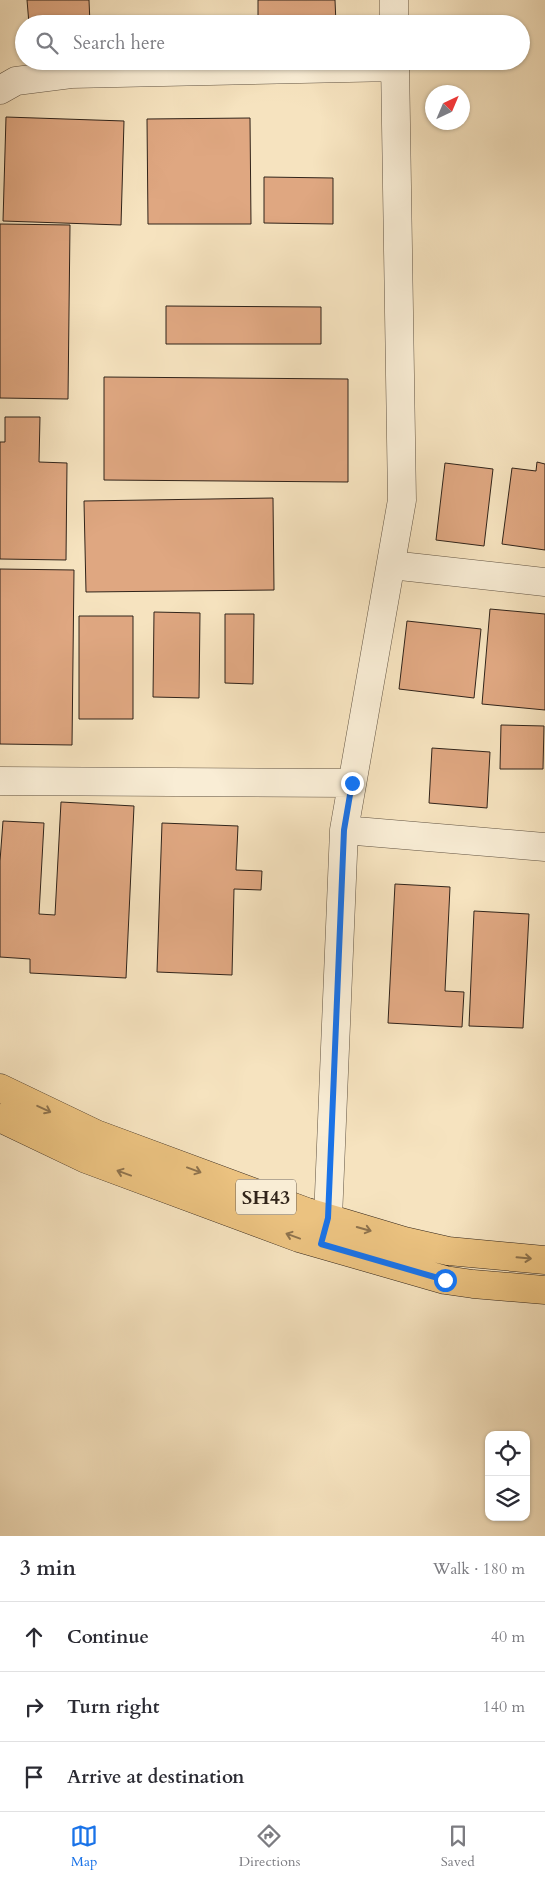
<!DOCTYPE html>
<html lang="en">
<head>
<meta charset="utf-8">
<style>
	body { margin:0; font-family:Cardo,serif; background:#f7f7f7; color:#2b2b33 }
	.controls { position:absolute; right:15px; bottom:15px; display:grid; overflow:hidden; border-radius:10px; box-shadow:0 1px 4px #0004 }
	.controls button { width:45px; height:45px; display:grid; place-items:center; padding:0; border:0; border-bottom:1px solid #e1e1e2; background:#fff; color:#2b2b33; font:25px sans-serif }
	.compass { position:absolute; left:425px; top:85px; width:45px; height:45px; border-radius:50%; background:#fff; box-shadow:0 1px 4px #0004; rotate:44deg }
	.stop { position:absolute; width:15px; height:15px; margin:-11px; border:4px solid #1a73e8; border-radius:50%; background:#fff }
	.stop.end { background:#1a73e8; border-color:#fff; box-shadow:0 1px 5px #0008 }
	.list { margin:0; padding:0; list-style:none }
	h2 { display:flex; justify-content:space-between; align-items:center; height:65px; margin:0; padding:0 20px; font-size:21px }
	h2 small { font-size:16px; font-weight:400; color:#7c7c81 }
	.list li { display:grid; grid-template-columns:32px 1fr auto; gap:15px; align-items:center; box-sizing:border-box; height:70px; padding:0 20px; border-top:1px solid #e1e1e2 }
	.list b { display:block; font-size:19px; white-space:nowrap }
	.list em { font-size:16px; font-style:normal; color:#7c7c81 }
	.icon { flex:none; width:28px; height:28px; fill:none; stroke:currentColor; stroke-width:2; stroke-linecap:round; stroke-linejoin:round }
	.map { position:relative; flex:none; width:545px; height:1536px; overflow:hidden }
	.search { position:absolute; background:#fff; box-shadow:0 1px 4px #0004; left:15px; right:15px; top:15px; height:55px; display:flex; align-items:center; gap:12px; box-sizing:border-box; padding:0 18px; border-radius:28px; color:#7c7c81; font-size:19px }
	.sheet { height:275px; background:#fff }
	nav { display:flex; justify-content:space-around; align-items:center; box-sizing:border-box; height:70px; border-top:1px solid #e1e1e2; background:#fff; font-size:14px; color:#7c7c81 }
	nav a { display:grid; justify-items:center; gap:2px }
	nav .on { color:#1a73e8 }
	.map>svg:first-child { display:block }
	.building { fill:#dfa781; stroke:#31241a }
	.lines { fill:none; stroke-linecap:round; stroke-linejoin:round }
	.minor-casing { stroke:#625443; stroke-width:29 }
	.major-casing { stroke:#31241a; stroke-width:29 }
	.minor { stroke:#f9edd5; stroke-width:28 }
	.major { stroke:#ebc280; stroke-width:28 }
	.oneway { stroke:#8e734d }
	.route { stroke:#1a73e8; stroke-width:6 }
	.labels { text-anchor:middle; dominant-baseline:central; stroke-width:4.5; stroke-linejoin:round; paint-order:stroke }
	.shield { fill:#f9edd5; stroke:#6d6052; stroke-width:1 }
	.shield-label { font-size:20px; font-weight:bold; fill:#31241a }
</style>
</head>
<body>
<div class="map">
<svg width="545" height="1536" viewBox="0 0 545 1536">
	<rect width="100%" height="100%" fill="#f6e3bf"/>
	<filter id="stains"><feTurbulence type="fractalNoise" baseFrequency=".004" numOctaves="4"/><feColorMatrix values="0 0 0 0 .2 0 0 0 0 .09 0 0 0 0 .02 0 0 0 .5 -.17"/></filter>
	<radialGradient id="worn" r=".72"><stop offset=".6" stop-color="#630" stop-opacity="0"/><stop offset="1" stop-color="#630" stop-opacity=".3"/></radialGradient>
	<path class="building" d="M27,0H89L90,24H29Z
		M258,0H335L336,24H258Z
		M6,117L124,121L121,225L3,221Z
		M250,118L251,224H148L147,119Z
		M264,177L333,178V224L264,223Z
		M0,224L70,225L68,399L0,398Z
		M166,306L321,307V344H166Z
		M104,377L348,379V482L104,480Z
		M5,417H40L39,462L67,463L66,560L0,559V442H5Z
		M537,462L545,464V550L502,544L512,468L536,471Z
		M445,463L493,469L484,546L436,540Z
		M273,498L274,590L86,592L84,501Z
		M0,569L74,570L72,745L0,744Z
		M490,609L545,614V710L482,704Z
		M154,612L200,613L199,698L153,697Z
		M225,614H254L253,684L225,683Z
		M79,616H133V719H79Z
		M407,621L481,629L474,698L399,689Z
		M501,725L544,726L543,769H500Z
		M432,748L490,752L487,808L429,803Z
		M61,802L134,806L126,978L30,973V959L0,957V861L3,821L44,823L39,914L55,915Z
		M162,823L238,826L236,870L262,871L261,890L234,889L232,975L157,972Z
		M395,884L450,887L445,991L464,992L462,1027L388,1023Z
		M474,911L529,914L523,1028L469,1026Z"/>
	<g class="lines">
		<defs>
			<path id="minor" d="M394,0V24
				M0,90L16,81L71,74L395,67
				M391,565L545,582
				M0,781L352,783
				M344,830L545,847
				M322,1241L328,1218L344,830L402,500L395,61"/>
			<path id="major" d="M0,1088L96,1134L307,1212L404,1241L448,1251L545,1260
				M0,1118L86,1159L299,1238L445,1280L473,1284L545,1290"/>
		</defs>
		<use href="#minor" class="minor-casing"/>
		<use href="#major" class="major-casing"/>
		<use href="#minor" class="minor"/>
		<use href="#major" class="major"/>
	</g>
	<defs><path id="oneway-shaft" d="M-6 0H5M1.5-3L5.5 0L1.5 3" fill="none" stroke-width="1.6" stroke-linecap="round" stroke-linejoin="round" transform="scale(1.25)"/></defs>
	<g class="oneway">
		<use href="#oneway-shaft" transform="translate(44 1109) rotate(25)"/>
		<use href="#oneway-shaft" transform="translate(194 1170) rotate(20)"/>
		<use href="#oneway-shaft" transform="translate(124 1173) rotate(-160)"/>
		<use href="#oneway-shaft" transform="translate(364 1229) rotate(16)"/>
		<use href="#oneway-shaft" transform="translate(293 1236) rotate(-160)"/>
		<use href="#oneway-shaft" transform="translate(524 1258) rotate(5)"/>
	</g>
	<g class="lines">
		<path class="route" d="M352,783L344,830L328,1218L321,1244L445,1280"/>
	</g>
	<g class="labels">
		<rect class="shield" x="236" y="1179.5" width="60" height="35" rx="4"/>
		<g class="shield-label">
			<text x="266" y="1197">SH43</text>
		</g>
	</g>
	<rect width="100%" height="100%" filter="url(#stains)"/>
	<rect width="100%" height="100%" fill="url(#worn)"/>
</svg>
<div class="controls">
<button><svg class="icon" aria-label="locate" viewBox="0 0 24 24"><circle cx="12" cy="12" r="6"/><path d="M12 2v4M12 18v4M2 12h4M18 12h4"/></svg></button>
<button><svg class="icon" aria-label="layers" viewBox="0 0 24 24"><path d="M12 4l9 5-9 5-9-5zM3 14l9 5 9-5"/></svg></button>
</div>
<svg class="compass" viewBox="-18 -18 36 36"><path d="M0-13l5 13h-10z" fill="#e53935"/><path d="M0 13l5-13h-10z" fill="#7c7c81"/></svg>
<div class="stop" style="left:445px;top:1280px"></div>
<div class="stop end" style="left:352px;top:783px"></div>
<div class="search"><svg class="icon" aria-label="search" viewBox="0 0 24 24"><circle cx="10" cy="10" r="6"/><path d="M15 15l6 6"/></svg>Search here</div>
</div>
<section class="sheet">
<h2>3 min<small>Walk · 180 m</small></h2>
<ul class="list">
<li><svg class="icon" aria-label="ahead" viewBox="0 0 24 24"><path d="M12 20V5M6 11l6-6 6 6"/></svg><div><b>Continue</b></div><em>40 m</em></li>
<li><svg class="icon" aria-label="right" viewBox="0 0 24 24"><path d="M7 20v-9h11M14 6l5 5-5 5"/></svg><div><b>Turn right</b></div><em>140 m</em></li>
<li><svg class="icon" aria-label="arrive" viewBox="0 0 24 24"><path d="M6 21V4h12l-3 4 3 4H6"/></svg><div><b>Arrive at destination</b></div></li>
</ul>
</section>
<nav>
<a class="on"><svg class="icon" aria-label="map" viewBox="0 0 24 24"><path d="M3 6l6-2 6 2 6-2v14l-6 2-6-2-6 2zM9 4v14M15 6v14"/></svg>Map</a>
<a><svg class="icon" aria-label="directions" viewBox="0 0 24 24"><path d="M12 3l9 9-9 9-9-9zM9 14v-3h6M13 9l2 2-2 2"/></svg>Directions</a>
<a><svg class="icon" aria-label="saved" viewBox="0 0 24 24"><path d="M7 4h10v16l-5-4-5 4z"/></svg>Saved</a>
</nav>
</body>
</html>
